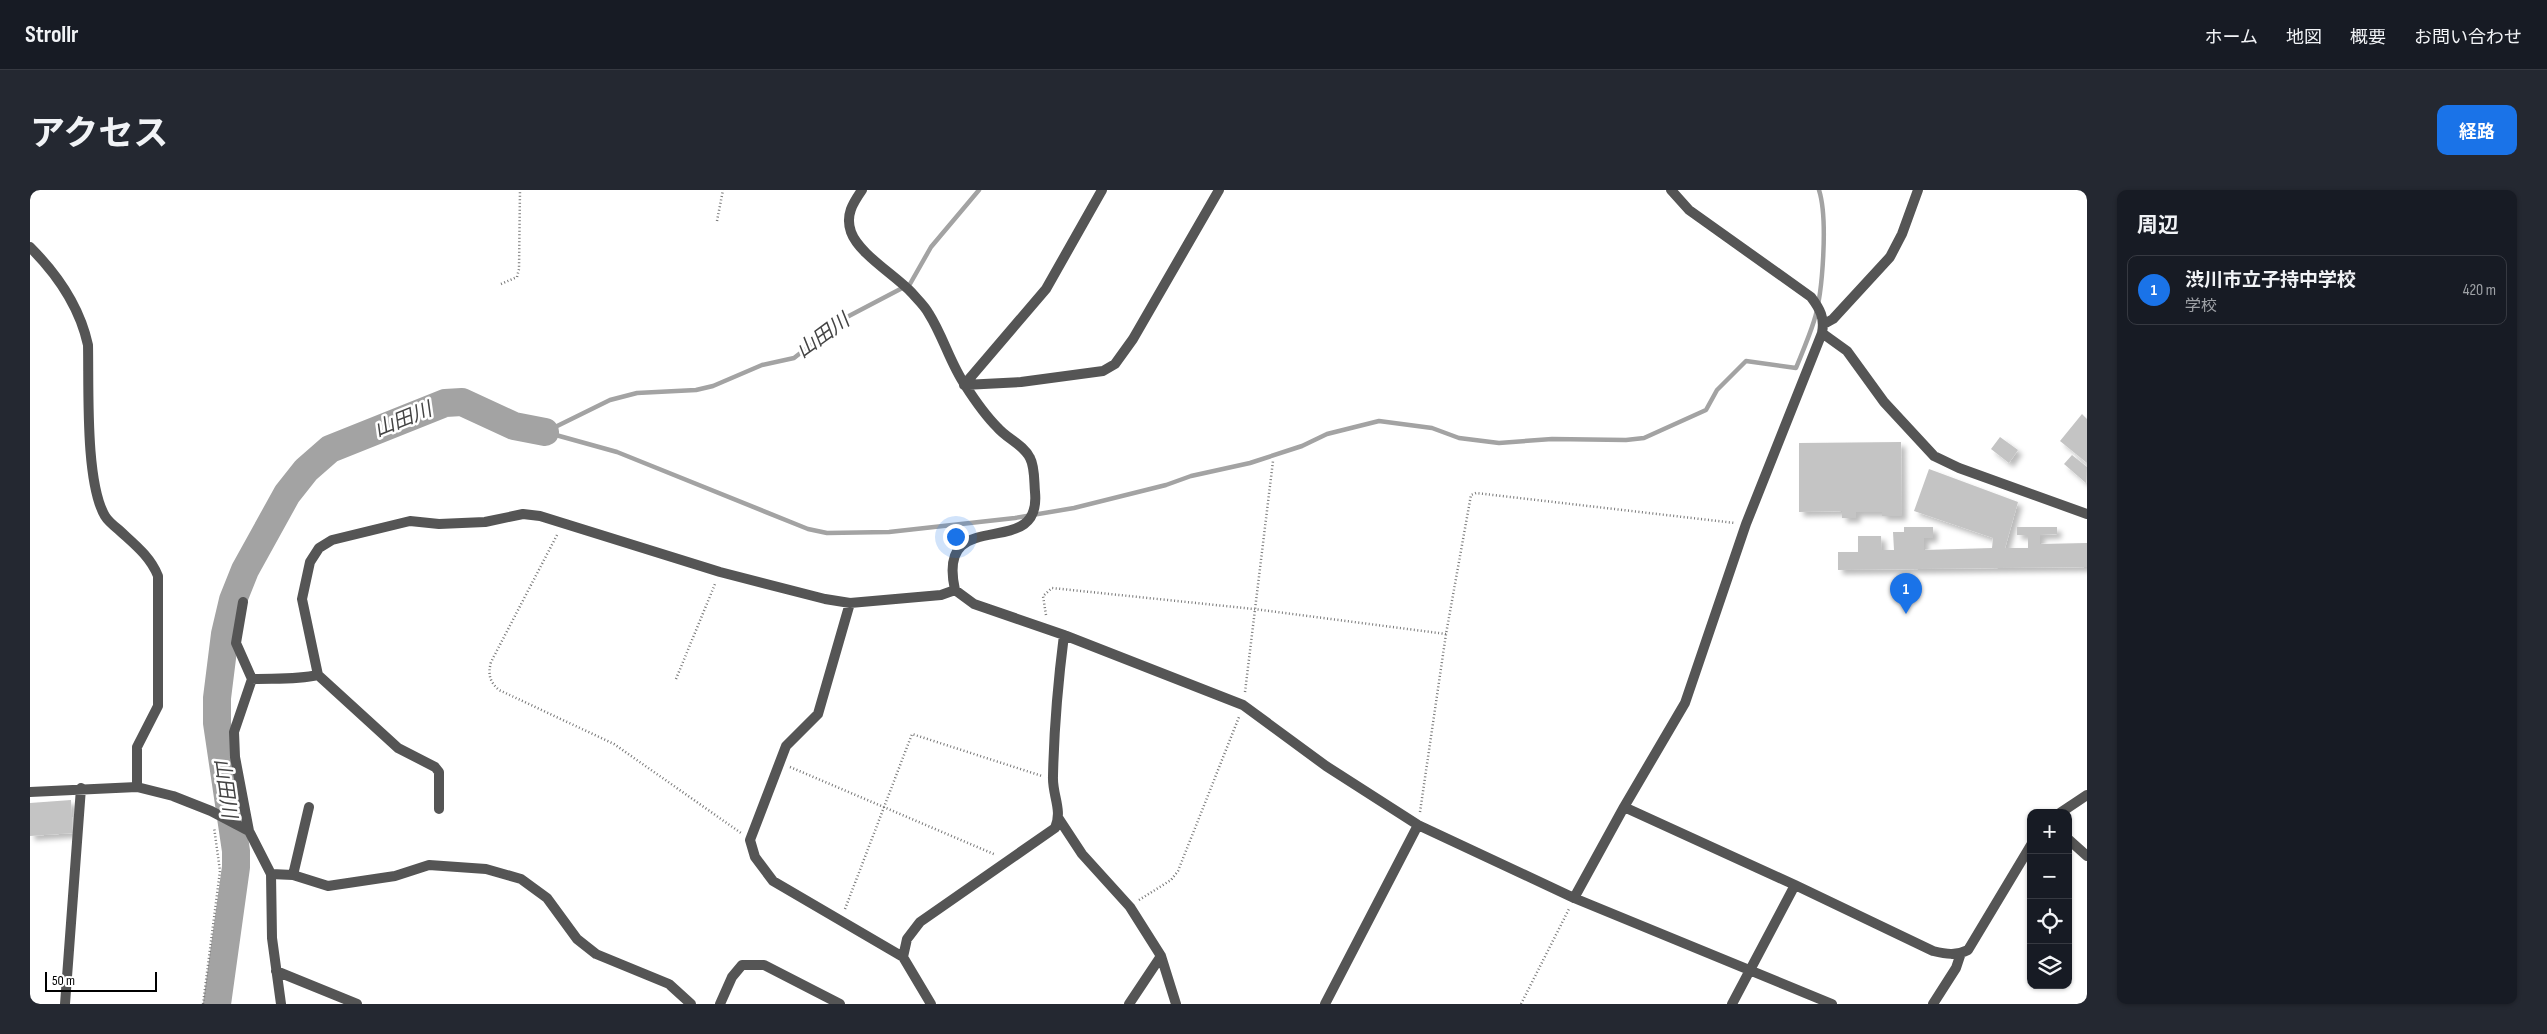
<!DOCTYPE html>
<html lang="ja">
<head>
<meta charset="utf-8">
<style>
	body { margin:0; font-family:"Sofia Sans Condensed","Noto Sans JP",sans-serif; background:#242831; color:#f1f3f6 }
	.controls { position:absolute; right:15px; bottom:15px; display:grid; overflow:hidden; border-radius:10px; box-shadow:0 1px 4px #0004 }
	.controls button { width:45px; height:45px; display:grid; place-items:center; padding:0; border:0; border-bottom:1px solid #363941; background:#171b24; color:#f1f3f6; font:25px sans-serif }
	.scale { position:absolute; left:15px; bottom:12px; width:112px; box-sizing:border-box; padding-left:5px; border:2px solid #000; border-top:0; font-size:14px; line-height:18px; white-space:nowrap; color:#000; -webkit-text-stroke:4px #fff; paint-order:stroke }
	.you { position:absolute; left:925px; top:346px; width:18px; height:18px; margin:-12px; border:4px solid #fff; border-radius:50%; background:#1a73e8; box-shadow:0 0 0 8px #1a73e833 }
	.badge { display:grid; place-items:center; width:32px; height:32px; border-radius:50%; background:#1a73e8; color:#fff; font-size:16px; font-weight:700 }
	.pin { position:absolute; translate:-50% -41px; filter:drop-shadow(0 1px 2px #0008) }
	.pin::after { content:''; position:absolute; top:26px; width:18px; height:15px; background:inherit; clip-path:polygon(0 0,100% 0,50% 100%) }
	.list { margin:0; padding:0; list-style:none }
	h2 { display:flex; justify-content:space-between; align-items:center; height:65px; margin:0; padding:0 20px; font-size:21px }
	h2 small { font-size:16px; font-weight:400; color:#9ea1a6 }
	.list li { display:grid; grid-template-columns:32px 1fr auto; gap:15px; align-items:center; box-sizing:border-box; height:70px; margin:0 10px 10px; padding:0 10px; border:1px solid #363941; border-radius:10px }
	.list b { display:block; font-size:19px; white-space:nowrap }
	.list p { margin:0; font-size:16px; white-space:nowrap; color:#9ea1a6 }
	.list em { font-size:16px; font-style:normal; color:#9ea1a6 }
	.icon { flex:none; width:28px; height:28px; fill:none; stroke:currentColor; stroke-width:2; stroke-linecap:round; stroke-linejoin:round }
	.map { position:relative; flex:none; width:2057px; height:814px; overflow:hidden; border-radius:10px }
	header { display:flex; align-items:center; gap:30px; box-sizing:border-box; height:70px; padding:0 25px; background:#171b24; border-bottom:1px solid #363941 }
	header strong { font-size:24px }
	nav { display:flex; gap:28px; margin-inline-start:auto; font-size:18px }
	.intro { display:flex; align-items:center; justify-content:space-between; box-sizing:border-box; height:120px; padding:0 30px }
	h1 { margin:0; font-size:35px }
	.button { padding:12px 22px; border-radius:10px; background:#1a73e8; color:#fff; font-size:18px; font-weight:700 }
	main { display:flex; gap:30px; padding:0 30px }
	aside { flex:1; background:#171b24; border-radius:10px; box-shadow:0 1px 4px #0004 }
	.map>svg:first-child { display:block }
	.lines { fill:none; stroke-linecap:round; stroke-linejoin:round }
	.stream { stroke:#a3a3a3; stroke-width:4.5 }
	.river { stroke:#a3a3a3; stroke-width:28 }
	.building { fill:#c4c4c4; filter:url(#shadow) }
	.path { stroke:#777; stroke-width:2.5; stroke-dasharray:1 2.5; stroke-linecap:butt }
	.street { stroke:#555; stroke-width:10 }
	.labels { text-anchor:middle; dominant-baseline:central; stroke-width:5; stroke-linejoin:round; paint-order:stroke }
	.water-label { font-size:20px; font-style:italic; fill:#444; stroke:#fff }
</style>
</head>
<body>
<header>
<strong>Strollr</strong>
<nav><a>ホーム</a><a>地図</a><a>概要</a><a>お問い合わせ</a></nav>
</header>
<div class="intro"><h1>アクセス</h1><a class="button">経路</a></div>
<main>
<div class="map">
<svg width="2057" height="814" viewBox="0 0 2057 814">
	<defs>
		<filter id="shadow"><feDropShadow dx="4.5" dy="4.5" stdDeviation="2.5" flood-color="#0004"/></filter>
	</defs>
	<rect width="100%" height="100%" fill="#fff"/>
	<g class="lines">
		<path class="stream" d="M515,242L587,262L778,339L797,343L859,342L985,328L1044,318L1136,295L1161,286L1220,273L1272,256L1297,244L1349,231L1402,238L1429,248L1469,253L1522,249L1596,250L1614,248L1676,220L1687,200L1716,171L1766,178C1772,163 1779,147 1784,131C1793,103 1798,28 1789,0
			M515,242L580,210L607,203L666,200L683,196L732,175L764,168L817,127L880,94L901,57L949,0"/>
		<path class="river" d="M187,814L206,677V661L187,533V508L195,444L203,410L215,380L257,304L276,280L300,259L415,213L432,212L484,236L515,242"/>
	</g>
	<path class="building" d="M2052,224L2057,229V273L2030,251Z
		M1970,247L1988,260L1979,273L1961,259Z
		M1871,252L1872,326H1852V322H1826V328H1812V321L1769,322V253Z
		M2042,265L2057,277L2056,293L2034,274Z
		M1899,279L1988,312L1975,358H1998V345H1987V337H2027V344L2010,345V354L2057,353V377L1808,380V362H1828V346H1851L1852,360H1864L1863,342H1874V337H1903V348H1894V360L1962,358L1963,348L1884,321Z
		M41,610L43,643L0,646V613Z"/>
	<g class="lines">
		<path class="path" d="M687,31L693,0
			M471,94L487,87L489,79L490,0
			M527,345L461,472C458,484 459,491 469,500L584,554L711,643
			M1016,425L1013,406L1022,398L1224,419L1416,444
			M646,489L685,394
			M1215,502L1243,271
			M760,577L966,665
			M1390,622L1416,444L1441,305L1446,303L1705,333
			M1109,710L1141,690L1148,681L1209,527
			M815,719L882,544L1012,586
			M173,814L190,681L184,637
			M1491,814L1539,719"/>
		<path class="street" d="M832,0C823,13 815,25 821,42C829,64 865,85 882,103C888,110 895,116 899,124C913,146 920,173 935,195C944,209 955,225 967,237C977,249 993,254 1000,268C1005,277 1004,292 1005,302C1012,374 905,311 925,400L944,414L1034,445L1213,515L1296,576L1388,635L1544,708L1802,814
			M0,57C27,84 50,118 58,155C59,197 55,292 75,326C78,331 84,336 89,340C104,354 120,366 128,386V516L107,557V597
			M1794,134L1803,129L1860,67L1872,44L1888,0
			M1792,143L1817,161L1854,212L1904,266L1929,278L2057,324
			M934,195L991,192L1073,181L1085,174L1103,149L1189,0
			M934,195L1016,99L1072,0
			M213,412L206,453L222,489L204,542L205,567L219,641
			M820,413L788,524L756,556L720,650L725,667L743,691L873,767
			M222,489C244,488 266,490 288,485
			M0,602L107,597L143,606L181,621L219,641L241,684L242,748L251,814
			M1594,617L1765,695L1903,761C1916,764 1926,766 1938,760L2001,655
			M409,619V582L405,577L368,558L288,485L272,409L280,372L289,358L302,350L380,331L409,334L455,332L493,324L510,326L690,382L795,409L820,413L911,405L925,400
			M2030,623L2057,605
			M1029,629L1052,664L1100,717L1131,766L1146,814
			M2038,649L2057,666
			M241,684L263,685L298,696L365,686L399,675L456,679L491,689L517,708L547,749L566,764L639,794L661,814
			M263,685L279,617
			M1544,708L1594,617L1655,513L1716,334L1792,143C1795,128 1790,119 1781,107L1659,20L1641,0
			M246,781L327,814
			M35,814L51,598
			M690,814L702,787L712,775H734L810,814
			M901,814L873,767L877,749L890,732L1025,638C1033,620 1022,605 1023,586C1024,539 1028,492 1034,445
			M1099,814L1131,766
			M1295,814L1388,635
			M1702,814L1765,695
			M1903,814L1926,778L1931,763"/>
	</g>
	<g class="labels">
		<g class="water-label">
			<text transform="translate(793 146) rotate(-36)">山田川</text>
			<text transform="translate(373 230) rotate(-22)">山田川</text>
			<text transform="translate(195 598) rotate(82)">山田川</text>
		</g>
	</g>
</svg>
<div class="controls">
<button>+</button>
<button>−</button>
<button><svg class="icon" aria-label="locate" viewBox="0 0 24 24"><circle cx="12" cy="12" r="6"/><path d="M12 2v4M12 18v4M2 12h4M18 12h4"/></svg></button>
<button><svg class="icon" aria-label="layers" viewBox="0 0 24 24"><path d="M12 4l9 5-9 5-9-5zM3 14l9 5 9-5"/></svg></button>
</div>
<div class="scale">50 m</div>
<div class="you"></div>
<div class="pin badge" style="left:1876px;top:424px">1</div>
</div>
<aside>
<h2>周辺<small></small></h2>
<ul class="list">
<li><span class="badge">1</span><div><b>渋川市立子持中学校</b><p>学校</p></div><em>420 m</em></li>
</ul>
</aside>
</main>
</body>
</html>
